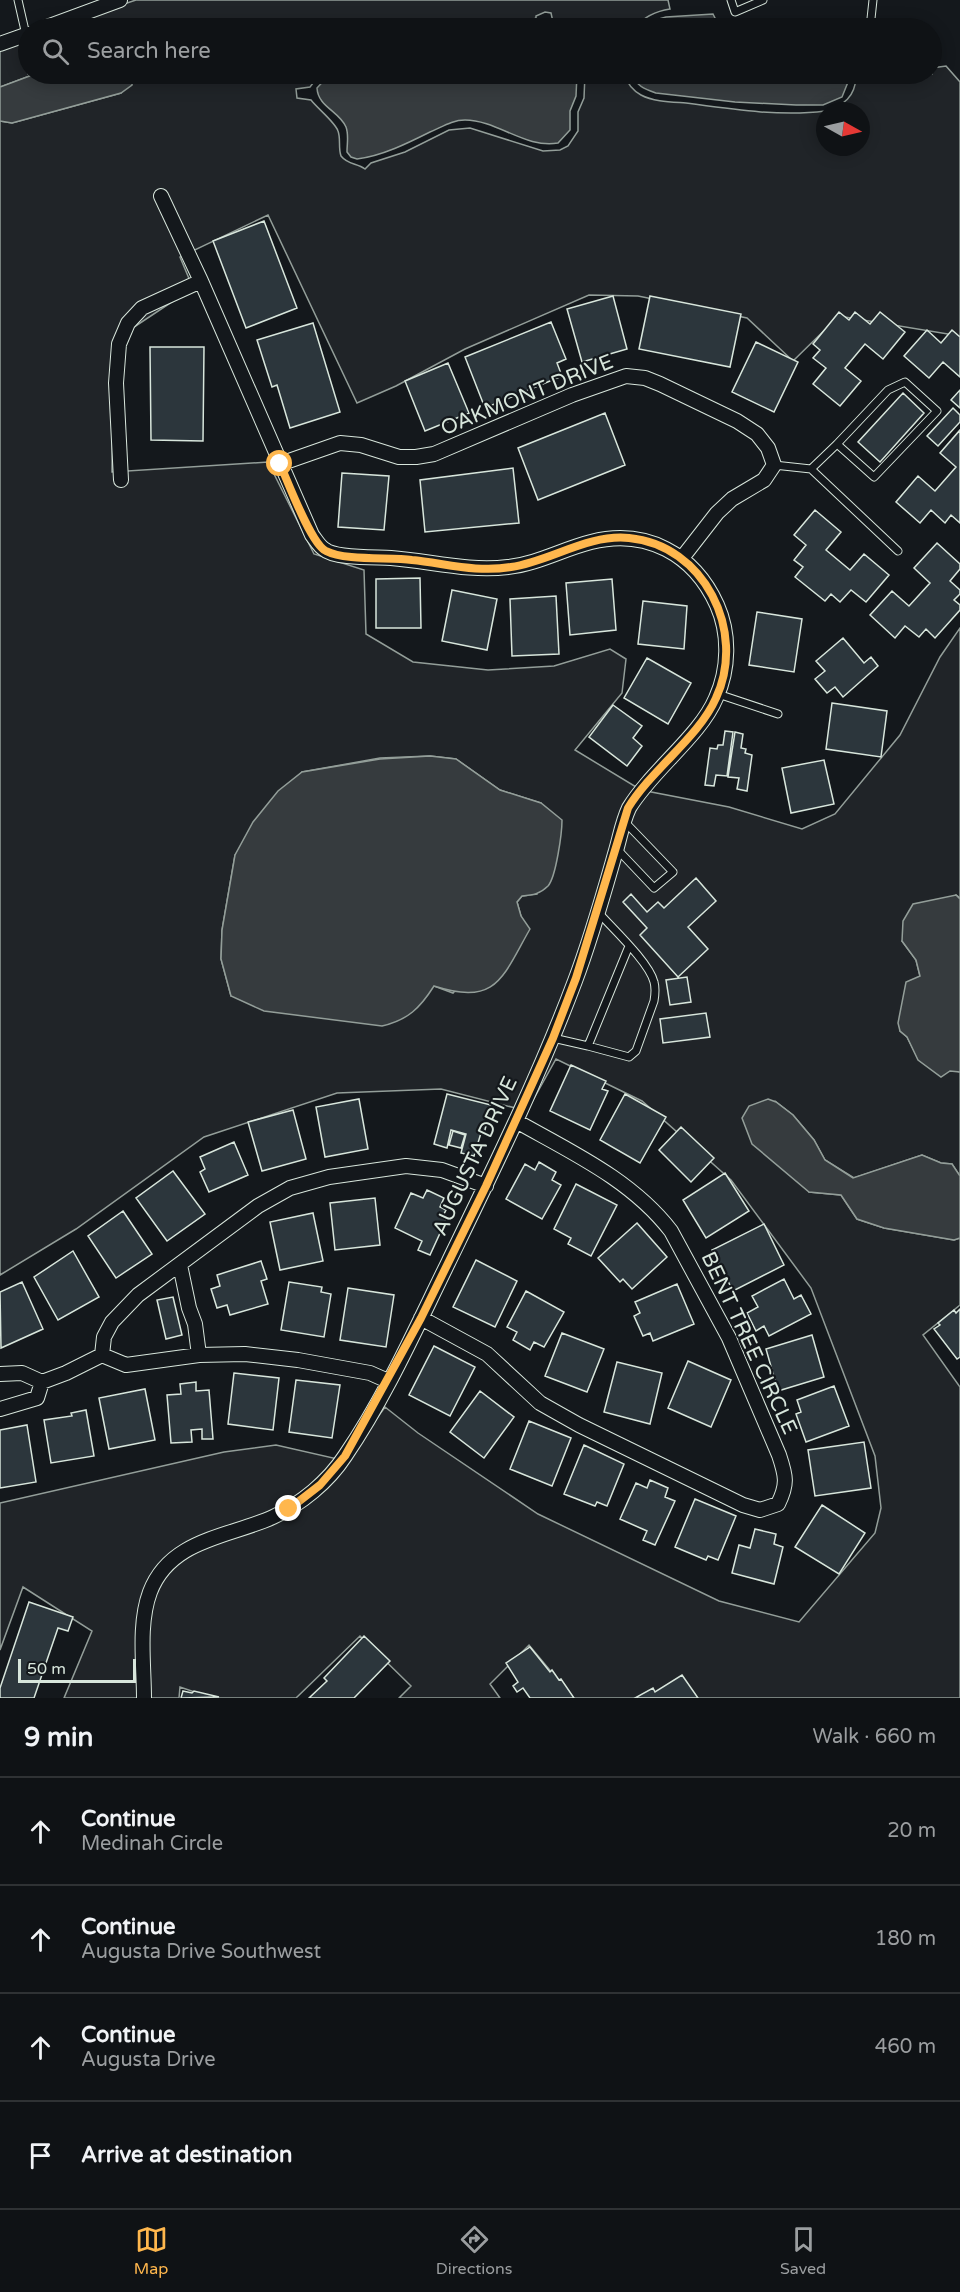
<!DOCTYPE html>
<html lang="en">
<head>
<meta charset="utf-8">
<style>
	body { margin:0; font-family:"Varela Round",sans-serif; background:#181b1e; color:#f1f3f6 }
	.compass { position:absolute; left:816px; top:102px; width:54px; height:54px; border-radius:50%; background:#0f1215; box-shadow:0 3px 15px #0003; rotate:98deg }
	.scale { position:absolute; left:18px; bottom:15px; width:118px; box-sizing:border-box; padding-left:6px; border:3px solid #d8e6dc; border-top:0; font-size:16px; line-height:21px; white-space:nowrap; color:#d8e6dc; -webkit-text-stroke:4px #14181c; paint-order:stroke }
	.stop { position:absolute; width:18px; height:18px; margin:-14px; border:4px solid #ffb74d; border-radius:50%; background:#fff }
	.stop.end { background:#ffb74d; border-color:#fff; box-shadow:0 2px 6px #0008 }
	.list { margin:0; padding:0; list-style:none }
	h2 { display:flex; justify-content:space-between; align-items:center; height:78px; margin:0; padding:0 24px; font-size:26px }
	h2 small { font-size:20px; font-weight:400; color:#9b9ea0 }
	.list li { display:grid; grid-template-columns:39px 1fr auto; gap:18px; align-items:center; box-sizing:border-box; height:108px; padding:0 24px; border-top:2px solid #2f3234 }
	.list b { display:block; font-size:22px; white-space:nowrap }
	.list p { margin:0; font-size:20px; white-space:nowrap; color:#9b9ea0 }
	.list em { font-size:20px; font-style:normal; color:#9b9ea0 }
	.icon { flex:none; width:33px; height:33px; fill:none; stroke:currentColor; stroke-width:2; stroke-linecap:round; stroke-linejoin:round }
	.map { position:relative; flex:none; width:960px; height:1698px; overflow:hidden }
	.search { position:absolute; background:#0f1215; box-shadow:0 3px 15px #0003; left:18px; right:18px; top:18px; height:66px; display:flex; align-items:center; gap:15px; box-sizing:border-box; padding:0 21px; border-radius:33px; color:#9b9ea0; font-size:22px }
	.sheet { height:510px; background:#0f1215 }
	nav { display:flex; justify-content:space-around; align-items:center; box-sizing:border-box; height:84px; border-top:2px solid #2f3234; background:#0f1215; font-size:16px; color:#9b9ea0 }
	nav a { display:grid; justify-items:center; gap:3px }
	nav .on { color:#ffb74d }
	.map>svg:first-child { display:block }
	.green { fill:#202428; stroke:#939e99; stroke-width:1.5; fill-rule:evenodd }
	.water { fill:#363b3e; stroke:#939e99; stroke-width:1.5 }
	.building { fill:#2c363c; stroke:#d8e6dc; stroke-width:1.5 }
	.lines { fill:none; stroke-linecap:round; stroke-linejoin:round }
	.service-casing { stroke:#d8e6dc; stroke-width:9 }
	.minor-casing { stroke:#d8e6dc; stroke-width:16 }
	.service { stroke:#14181c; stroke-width:7 }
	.minor { stroke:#14181c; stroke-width:14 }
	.route { stroke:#ffb74d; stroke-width:8 }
	.labels { text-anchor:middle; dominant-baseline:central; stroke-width:4.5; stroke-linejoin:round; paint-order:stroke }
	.street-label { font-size:21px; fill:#d8e6dc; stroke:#14181c }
</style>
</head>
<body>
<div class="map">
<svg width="960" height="1698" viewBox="0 0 960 1698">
	<rect width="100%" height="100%" fill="#14181c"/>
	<path class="green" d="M136,0H668L670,9C656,11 643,18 634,28H587L576,24L553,22L551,13L545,12L536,16V18L514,28H52Z
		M28,36V74H35L0,87V46Z
		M946,66L960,82V336L839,316L793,361L747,318L638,296L589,295L465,349L396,386L357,403L268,215L180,257L193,288L113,341L112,472L268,462L314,554L364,570L366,634L413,662L488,670L554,666L610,649L626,659L622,693L575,750L641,790L729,807L802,829L835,814L900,735L940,657L960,628V898L956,895L902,941L916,960L920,976L900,1031L907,1037L919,1060L960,1072V1176L952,1164L941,1163L922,1155L854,1178L825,1160L814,1140L793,1115L776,1102L809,1192L841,1195L857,1219L884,1228L954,1240L960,1238V1305L923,1335L960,1387V1698H573L529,1645L490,1684L500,1698H399L411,1686L360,1636L296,1698H212L180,1687L179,1698H64L92,1631L23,1587L0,1650V1503L224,1452L276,1445L346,1461L385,1407L418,1433L538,1514L719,1601L799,1622L875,1533L881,1508L875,1456L811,1288L731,1180L642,1101L556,1059L527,1111L441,1089L337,1093L204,1137L76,1229L0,1275V121L12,123L121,93L133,75L132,74H320L310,87L296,89L297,98L311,100C318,109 335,122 338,131C341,139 338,147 341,156C348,165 357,163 365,169L371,163L405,152L449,130L470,128L543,151L560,150L568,146L578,131V112L584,98L585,74H624C627,83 632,90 641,95C654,102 672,102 686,103C730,109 781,117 825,111V147H861V111H826C844,105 855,97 856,77L883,74H932V68ZM430,756L456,759L500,790L541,803L537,894L522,896L517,902L521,916L453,993L434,986L231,996L221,959L222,930L235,855L302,772L380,758Z"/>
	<path class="water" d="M713,14L720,28H644L659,19L666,17Z
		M35,74H132L133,75L132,85L121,93L12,123L0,121V87Z
		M330,74H577L576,96L570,111V130L558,143C526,149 497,120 465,120C452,120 442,127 430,132C408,143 382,156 357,159L351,157L347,152C347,143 349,135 346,127C339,111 318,107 317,88Z
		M632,74H849L848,82L842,97L823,105H796L735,102L656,93C645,89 636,86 632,74Z
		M430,756L456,759L500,790L541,803L562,820C562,833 556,877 548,886C540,894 533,895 522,896L517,902L521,916L530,929C502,978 497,1006 434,986C420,1008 408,1020 382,1026L264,1011L231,996L221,959L222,930L235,855L253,822L278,791L302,772L380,759Z
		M956,895L960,899V1072L950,1071L941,1077L918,1060L907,1037L900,1031L898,1023L906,982L920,976L916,960L902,941L903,921L913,904Z
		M768,1099L776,1102L793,1115L814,1140L825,1160L853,1178L922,1155L941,1163L952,1164L960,1176V1238L954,1240L884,1228L857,1219L841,1195L809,1192L752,1144L742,1118L749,1106Z"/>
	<path class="building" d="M264,221L297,308L246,328L213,241Z
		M613,296L627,349L582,362L567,309Z
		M650,296L741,314L730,367L639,349Z
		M839,312L849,320L855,312L870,324L880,312L905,332L883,359L865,344L845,368L861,381L840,406L813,384L826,368L813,358L820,350L813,344Z
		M551,322L566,359L557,363L562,376L485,408L465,357Z
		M313,323L340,412L290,428L277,385L272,387L257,340Z
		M927,330L941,343L952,330L960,337V377L943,362L929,378L904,356Z
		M756,342L798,362L774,412L732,392Z
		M150,347H204L203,441L151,440Z
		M448,363L469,413L425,431L405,381Z
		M960,390V408L951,400Z
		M903,393L924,413L880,462L858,442Z
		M953,408L960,415V422L938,446L927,436Z
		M605,413L625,465L538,500L518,448Z
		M960,430V523L951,515L945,523L931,510L920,523L896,502L918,476L935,491L956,467L940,453Z
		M513,468L519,523L425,532L420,480Z
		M342,473L389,476L384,530L338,527Z
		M815,510L841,532L826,550L850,570L864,554L889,575L866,602L851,590L840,602L831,594L825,601L795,577L803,567L794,560L806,545L794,535Z
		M937,543L960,564V569L950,581L960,590V594L954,600L960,605V610L935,638L926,629L919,637L905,626L895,638L870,615L892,591L909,606L930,583L914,568Z
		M420,578L421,628H376V579Z
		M612,579L616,630L570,635L566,583Z
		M452,590L497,599L487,650L442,641Z
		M556,596L559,654L512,656L510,599Z
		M643,601L687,606L684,649L638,644Z
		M757,612L802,619L794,672L749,665Z
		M843,638L864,663L871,657L878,666L843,697L835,687L827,693L815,679L825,671L816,661Z
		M647,658L691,683L668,724L624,698Z
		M832,703L887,711L881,757L826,749Z
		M613,705L642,726L633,738L642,746L627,766L589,737Z
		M725,731L733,732L727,776L716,775L714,786L705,785L710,748L717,749L718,745H723Z
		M735,732L743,734L741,748L746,749L745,753L752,755L747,791L737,789L739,778L728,777Z
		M824,760L834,804L791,813L782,768Z
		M696,878L716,901L688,927L708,949L678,977L640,935L647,928L623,902L631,894L647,912L658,902L664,908Z
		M687,977L691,1002L670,1005L666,980Z
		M706,1013L710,1037L663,1043L660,1019Z
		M571,1065L606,1081L602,1089L608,1091L590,1130L550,1111Z
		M447,1094L491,1105L484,1134L481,1133L474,1156L461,1153L466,1134L451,1130L447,1148L434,1144Z
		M625,1094L666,1117L640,1163L600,1140Z
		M359,1099L368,1149L325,1157L316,1107Z
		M293,1110L306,1159L262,1171L248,1122Z
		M681,1127L714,1158L691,1182L659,1150Z
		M453,1131L465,1135L461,1148L449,1145Z
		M234,1142L248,1175L209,1192L200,1172L205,1169L200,1157Z
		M539,1162L556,1172L552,1180L561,1185L542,1219L506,1199L525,1164L535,1170Z
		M173,1171L205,1214L167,1241L136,1198Z
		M725,1173L749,1211L706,1238L683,1200Z
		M576,1184L617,1205L591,1256L568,1244L571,1238L554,1229Z
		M427,1190L444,1198L440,1207L446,1210L442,1218L446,1220L430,1255L418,1250L422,1241L395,1228L411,1193L423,1198Z
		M375,1198L380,1245L335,1250L330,1203Z
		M123,1211L152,1254L116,1278L88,1236Z
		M313,1213L323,1261L280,1270L270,1222Z
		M637,1223L667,1257L632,1289L623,1279L620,1282L598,1258Z
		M764,1224L784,1265L733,1291L712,1250Z
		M73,1251L99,1297L58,1320L34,1277Z
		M476,1260L517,1281L495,1327L453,1307Z
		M261,1261L267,1279L261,1281L268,1304L230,1315L227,1305L217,1308L211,1289L220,1286L217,1275Z
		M784,1279L794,1299L801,1295L811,1314L769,1336L764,1326L756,1331L747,1313L758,1307L752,1296Z
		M22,1282L43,1329L1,1348L0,1292Z
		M289,1282L322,1287L321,1292L331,1294L324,1337L281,1330Z
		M677,1284L694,1324L653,1341L650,1333L643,1336L634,1316L640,1313L635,1302Z
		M348,1288L394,1295L386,1347L340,1340Z
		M526,1291L564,1312L544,1347L534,1342L530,1350L513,1340L517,1332L507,1327Z
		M173,1297L182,1335L166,1339L157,1300Z
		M960,1309V1357L957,1359L934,1329L940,1325L938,1323L954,1310L956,1313Z
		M562,1333L604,1349L587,1392L545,1376Z
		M812,1335L824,1377L778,1391L766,1349Z
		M434,1346L475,1367L450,1416L409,1395Z
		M688,1361L731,1380L711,1427L668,1408Z
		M617,1362L662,1373L650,1424L604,1412Z
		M234,1373L279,1378L273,1430L228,1424Z
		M296,1380L340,1385L332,1438L289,1432Z
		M196,1382V1391L209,1390L213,1439H202V1429L191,1430L192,1442L171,1443L167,1395L181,1394L180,1384Z
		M834,1386L849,1426L806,1442L796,1414L801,1412L797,1400Z
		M145,1389L155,1440L109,1449L99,1398Z
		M480,1391L514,1417L484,1458L450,1432Z
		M86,1410L94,1456L51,1463L44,1420L72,1416L71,1413Z
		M529,1421L571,1438L552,1486L510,1469Z
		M27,1425L36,1482L0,1488V1430Z
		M864,1442L871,1488L815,1496L808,1450Z
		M584,1445L624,1464L607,1506L597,1502L595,1506L564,1494Z
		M650,1480L668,1488L665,1497L675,1501L655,1545L643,1540L647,1531L620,1519L636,1483L647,1488Z
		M695,1499L736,1516L718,1560L708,1556L706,1560L675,1547Z
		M822,1505L865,1533L839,1574L795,1547Z
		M755,1529L776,1534L774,1544L783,1547L774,1584L732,1573L739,1545L750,1548Z
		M29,1602L73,1617L68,1631L58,1628L34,1698H0V1688Z
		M364,1636L390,1661L354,1698H309L327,1681L324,1678Z
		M530,1647L550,1672L552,1670L559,1680L561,1679L574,1698H530L523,1688L517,1692L513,1686L518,1682L506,1663Z
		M682,1675L698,1698H635L653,1688L655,1692Z
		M183,1691L192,1693L194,1691L219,1697L181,1698Z"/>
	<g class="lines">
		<defs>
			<path id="service" d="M18,0L26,35
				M731,0L735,12L763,0
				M870,28L873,0
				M774,465L811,469L898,551
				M811,469L837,444L874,477L937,411L905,382L888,390L837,444
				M718,694L778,714
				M617,849L654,888L673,872L623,820
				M598,912C612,928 649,962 654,982C656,989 655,995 654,1001L636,1051L629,1057L588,1046L629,946
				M553,1038L588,1046"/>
			<path id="minor" d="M44,28L120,0
				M0,44L28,34
				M280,464L340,443L361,445L399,457H416L434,454L572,395L626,376L645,378L660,384L737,421L757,434L768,448L774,465L764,480L732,499L717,513L682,558
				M121,480L116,383L119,344L128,323L142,308L201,281
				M180,1265L189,1308L195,1324L199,1355
				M421,1318L487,1354L540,1403L579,1425L743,1505L760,1510L778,1504C788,1484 786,1476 779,1455L729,1338L671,1231C632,1180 571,1152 516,1121
				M102,1355L104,1337L112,1322L138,1295L258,1206L290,1188L329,1177L406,1166L442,1170L486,1186
				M0,1374L22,1373L42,1382L37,1398L0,1409
				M42,1382L66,1373L102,1355L126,1365L199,1355L245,1354L298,1360L370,1373L388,1381
				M144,1698C144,1665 138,1624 150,1592C170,1539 229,1537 273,1517C301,1504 328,1482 345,1456C386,1396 416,1328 448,1263C493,1170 539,1077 575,981C591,939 603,896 615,854C620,838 622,823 629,808C652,770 700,736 716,698C729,669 730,634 717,605C694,554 646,528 591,542C563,549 537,564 508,567C469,572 430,561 391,558C375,557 335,559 324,549C319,546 316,540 312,535L201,281L161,196"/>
		</defs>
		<use href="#service" class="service-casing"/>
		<use href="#minor" class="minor-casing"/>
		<use href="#service" class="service"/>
		<use href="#minor" class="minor"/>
	</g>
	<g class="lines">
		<path class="route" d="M280,464C288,482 311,544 326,551C345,561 389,557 412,560C444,563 477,573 511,567C551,561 587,534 629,538C704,545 747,631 716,698C699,737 652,769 628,808L576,978L553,1038L486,1186L421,1318L345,1456L320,1485L289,1509"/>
	</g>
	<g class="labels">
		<g class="street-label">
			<text transform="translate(527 395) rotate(-22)">OAKMONT DRIVE</text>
			<text transform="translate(475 1156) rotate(-65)">AUGUSTA DRIVE</text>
			<text transform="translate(749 1343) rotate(65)">BENT TREE CIRCLE</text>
		</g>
	</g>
</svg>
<svg class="compass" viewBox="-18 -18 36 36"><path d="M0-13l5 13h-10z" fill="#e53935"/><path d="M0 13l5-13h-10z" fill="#9b9ea0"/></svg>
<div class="scale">50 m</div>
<div class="stop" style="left:280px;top:464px"></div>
<div class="stop end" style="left:289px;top:1509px"></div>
<div class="search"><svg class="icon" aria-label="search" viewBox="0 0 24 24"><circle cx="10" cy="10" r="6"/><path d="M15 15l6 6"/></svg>Search here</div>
</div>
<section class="sheet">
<h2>9 min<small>Walk · 660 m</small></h2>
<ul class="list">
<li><svg class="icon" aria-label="ahead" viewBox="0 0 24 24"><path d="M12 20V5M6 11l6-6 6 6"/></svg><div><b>Continue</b><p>Medinah Circle</p></div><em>20 m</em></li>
<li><svg class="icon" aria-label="ahead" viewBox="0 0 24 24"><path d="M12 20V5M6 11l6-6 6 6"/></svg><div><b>Continue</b><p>Augusta Drive Southwest</p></div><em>180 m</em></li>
<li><svg class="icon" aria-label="ahead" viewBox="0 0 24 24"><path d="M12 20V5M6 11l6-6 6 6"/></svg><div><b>Continue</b><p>Augusta Drive</p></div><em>460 m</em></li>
<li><svg class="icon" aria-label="arrive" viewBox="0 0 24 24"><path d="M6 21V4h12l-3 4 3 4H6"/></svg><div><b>Arrive at destination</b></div></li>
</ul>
</section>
<nav>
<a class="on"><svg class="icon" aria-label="map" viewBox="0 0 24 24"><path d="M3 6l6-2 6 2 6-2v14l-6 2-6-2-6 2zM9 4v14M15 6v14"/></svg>Map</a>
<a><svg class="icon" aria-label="directions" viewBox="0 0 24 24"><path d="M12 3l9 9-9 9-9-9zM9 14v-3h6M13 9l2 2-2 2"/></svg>Directions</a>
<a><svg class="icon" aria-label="saved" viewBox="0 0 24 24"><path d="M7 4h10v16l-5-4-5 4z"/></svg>Saved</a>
</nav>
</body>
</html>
